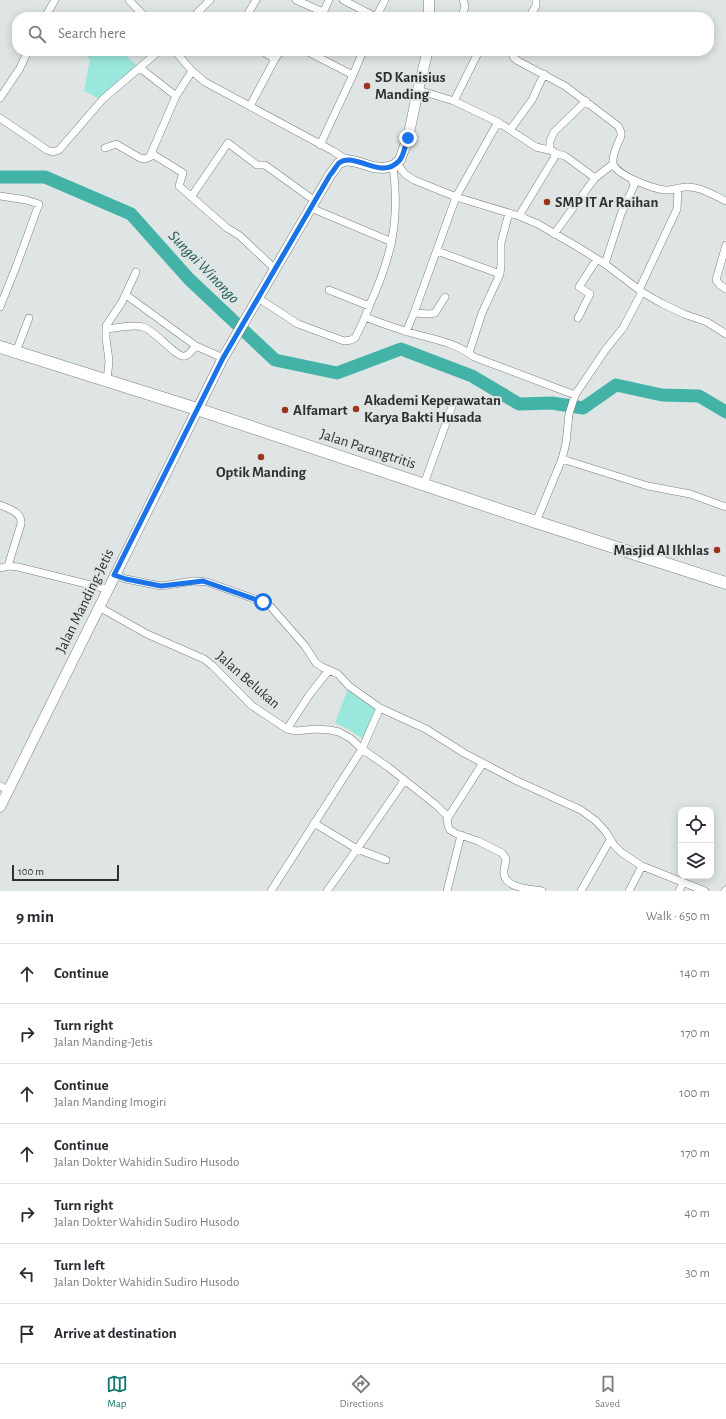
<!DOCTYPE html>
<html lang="en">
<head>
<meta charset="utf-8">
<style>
	body { margin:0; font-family:"Alegreya Sans",sans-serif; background:#f2f2f3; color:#2b2b33 }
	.controls { position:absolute; right:12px; bottom:12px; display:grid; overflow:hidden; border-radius:8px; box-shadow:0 2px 10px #0003 }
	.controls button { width:36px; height:36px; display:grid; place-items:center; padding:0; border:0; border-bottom:1px solid #e1e1e2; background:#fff; color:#2b2b33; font:20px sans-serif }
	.scale { position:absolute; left:12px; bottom:10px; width:107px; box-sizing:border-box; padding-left:4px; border:2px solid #2e3130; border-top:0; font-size:11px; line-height:14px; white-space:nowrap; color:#2e3130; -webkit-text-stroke:3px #dee5e4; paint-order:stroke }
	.stop { position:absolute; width:12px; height:12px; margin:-9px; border:3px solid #1a73e8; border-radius:50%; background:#fff }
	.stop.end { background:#1a73e8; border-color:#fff; box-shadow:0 1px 4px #0008 }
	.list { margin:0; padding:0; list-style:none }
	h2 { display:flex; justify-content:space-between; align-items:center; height:52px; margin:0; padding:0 16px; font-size:17px }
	h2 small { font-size:13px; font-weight:400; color:#7c7c81 }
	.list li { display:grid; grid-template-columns:26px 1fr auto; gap:12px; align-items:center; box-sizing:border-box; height:60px; padding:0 16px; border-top:1px solid #e1e1e2 }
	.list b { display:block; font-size:15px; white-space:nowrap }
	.list p { margin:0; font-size:13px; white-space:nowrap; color:#7c7c81 }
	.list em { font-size:13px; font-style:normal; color:#7c7c81 }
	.icon { flex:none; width:22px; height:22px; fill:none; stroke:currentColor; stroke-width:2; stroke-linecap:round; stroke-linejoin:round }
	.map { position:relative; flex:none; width:726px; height:891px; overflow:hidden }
	.search { position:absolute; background:#fff; box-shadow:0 2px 10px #0003; left:12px; right:12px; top:12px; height:44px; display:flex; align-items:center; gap:10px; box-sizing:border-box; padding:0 14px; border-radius:16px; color:#7c7c81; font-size:15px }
	.sheet { height:472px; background:#fff }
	nav { display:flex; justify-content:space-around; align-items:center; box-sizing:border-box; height:56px; border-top:1px solid #e1e1e2; background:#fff; font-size:11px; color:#7c7c81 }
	nav a { display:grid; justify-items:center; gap:2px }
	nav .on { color:#0f766e }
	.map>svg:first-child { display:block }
	.green { fill:#9ae7dd }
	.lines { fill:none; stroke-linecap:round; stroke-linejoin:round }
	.river { stroke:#43b3a8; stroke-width:13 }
	.minor-casing { stroke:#797f7e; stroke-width:8 }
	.secondary-casing { stroke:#797f7e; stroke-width:11 }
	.primary-casing { stroke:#797f7e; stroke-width:13 }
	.minor { stroke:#fff; stroke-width:7 }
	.secondary { stroke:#fff; stroke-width:10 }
	.primary { stroke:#fff; stroke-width:12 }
	.route { stroke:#1a73e8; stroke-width:5 }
	.poi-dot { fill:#9d3618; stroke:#dee5e4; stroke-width:1.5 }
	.labels { text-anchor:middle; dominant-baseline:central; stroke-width:4; stroke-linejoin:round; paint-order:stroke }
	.poi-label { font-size:15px; font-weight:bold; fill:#2e3130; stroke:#dee5e4; text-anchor:start }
	.street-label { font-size:15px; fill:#2e3130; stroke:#dee5e4 }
	.water-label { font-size:16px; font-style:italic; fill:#1c5954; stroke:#dee5e4 }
</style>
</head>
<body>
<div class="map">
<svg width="726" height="891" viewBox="0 0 726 891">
	<rect width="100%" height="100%" fill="#dee5e4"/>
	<path class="green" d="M85,51H121L137,66L100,99L84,91L90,59L84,53Z
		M349,686L378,708L363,739L348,729L335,723Z"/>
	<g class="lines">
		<path class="river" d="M0,177H45L131,214L189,279L275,360L337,373L401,349L472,376L519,404L552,403L583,408L616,385L662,395L699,396L726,412"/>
		<defs>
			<path id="minor" d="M129,0L145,17
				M296,0L323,12
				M343,0L376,17L385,0
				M45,17L55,0
				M193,17L210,0
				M246,17L256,0
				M321,17L329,0
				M462,17L465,6L463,0
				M529,17L536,6V0
				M175,51L192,71L205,82L333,151L347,160
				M262,51L275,59
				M306,51L353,75L363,51
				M511,51L514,58L518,61L565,86L618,126L621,132V136C618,144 612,154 613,163C615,175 657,191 668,190C674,190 680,187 686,187C700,186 714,196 726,201
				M140,68L176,96
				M418,90L454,101L498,122L536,147L553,151L554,153V158L519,216
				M0,98L20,68L28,51
				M454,101L479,51
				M250,106L275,59L281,51
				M0,118L47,150L53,152L59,150L103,99L159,51
				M510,130L532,100L544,74
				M320,145L353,75
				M105,148L116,144L140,158L145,159L154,155L183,173L179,186L227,228L240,236L275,269
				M550,150V141L554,132L586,101
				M554,153L565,156L595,178L613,164
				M150,156L176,96L192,71
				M396,163L405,174L414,180L456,197L519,216L538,224L576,246L605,264L642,292L661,303L684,314L707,322L726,334
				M0,196L26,200L39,204L16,267L0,307
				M191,197L228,143L257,165H265L315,201
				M311,208L392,242
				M554,234L595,178
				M726,245L716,280L720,285L726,289
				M437,251L500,274
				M605,264L621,214L632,190L634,186L632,180
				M329,290L369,306
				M639,290L677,209L678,188
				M126,295L196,346
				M258,298L298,324L344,341L351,340L355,338C361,327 366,315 370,304C392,256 400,219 393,166
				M414,313L429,314L435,313L445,297
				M365,317C378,322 392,327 405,331C429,339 454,341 474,357L575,395
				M578,318L590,294L579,287L597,259
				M106,329C117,328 132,324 143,327C155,330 177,359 185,356C189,355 193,349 196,346L223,358
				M406,332L414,313L456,197L498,122
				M16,352L29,318
				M469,353L482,313L500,274L501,265V243L509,213
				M107,381L109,361L106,338V326L122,302L136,272
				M562,459L648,486L690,494L726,507
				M424,484L454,401
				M0,505C9,509 22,512 21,524L8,566
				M536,522L562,459L566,443L569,414L575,395L606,349L623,328L642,292
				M0,568L8,566L18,567L107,589
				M114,575L126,579L161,586L194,581L207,582L263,602L271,607L305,646L316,663L322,667L338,674L349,686L380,708L426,729L464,753L515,780L581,810L596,821L606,832L614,845L622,853L642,866L705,891
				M99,607L147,634L204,659L213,666L251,705L287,729L296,731L315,729L330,730L339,732L350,738L362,749L388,767L436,805L447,816L448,826L450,830L457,834L478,841L502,853L506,859C506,864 503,869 504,874C506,889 532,889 542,891
				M287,729L310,694L329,670
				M0,786L8,790
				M447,819L483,763
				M314,823L357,849L327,891
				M386,860L357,849L404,781
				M271,891L362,749L380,708
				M447,891L461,835
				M581,891L610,840
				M629,891L642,866
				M679,891L683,883
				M725,891L726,890"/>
			<path id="secondary" d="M429,17V0
				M0,807L223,358L330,175L339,163L347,160L357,162L373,167L383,168L393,166L400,160L408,138L418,90L426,58L427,51"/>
			<path id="primary" d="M0,347L197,409L536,522L726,583"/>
		</defs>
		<use href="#minor" class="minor-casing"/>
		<use href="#secondary" class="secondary-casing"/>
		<use href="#primary" class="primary-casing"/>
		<use href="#minor" class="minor"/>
		<use href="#secondary" class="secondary"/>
		<use href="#primary" class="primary"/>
	</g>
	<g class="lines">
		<path class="route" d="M263,602L203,581L161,586L126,579L114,575L223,358L330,175C333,172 336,166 339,163C356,151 380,181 399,161C404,156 405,145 408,138"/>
	</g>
	<g class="poi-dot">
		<circle cx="367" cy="86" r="4"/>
		<circle cx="547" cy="202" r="4"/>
		<circle cx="356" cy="409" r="4"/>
		<circle cx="285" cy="410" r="4"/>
		<circle cx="261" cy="457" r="4"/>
		<circle cx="717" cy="550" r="4"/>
	</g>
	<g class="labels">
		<g class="poi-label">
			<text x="375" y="77">SD Kanisius<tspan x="375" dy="17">Manding</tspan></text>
			<text x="555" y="202">SMP IT Ar Raihan</text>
			<text x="364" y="400">Akademi Keperawatan<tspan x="364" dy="17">Karya Bakti Husada</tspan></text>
			<text x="293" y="410">Alfamart</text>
			<text x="261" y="472" text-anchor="middle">Optik Manding</text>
			<text x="709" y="550" text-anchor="end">Masjid Al Ikhlas</text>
		</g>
		<g class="street-label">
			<text transform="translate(368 449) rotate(18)">Jalan Parangtritis</text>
			<text transform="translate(85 601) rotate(-64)">Jalan Manding-Jetis</text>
			<text transform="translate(248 680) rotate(41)">Jalan Belukan</text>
		</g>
		<g class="water-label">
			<text transform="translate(204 267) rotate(46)">Sungai Winongo</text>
		</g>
	</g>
</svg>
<div class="controls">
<button><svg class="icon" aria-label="locate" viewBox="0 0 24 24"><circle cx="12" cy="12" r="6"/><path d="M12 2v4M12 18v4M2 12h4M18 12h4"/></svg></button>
<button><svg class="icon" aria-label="layers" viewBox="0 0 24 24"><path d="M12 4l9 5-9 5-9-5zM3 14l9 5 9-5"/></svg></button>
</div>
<div class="scale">100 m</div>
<div class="stop" style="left:263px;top:602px"></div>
<div class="stop end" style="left:408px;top:138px"></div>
<div class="search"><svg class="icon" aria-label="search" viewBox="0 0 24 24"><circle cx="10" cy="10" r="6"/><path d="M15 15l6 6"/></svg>Search here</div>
</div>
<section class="sheet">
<h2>9 min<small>Walk · 650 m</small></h2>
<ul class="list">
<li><svg class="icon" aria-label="ahead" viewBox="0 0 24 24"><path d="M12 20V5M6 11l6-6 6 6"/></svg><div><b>Continue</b></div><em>140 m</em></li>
<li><svg class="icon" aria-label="right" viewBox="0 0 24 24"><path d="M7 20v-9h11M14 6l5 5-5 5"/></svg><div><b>Turn right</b><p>Jalan Manding-Jetis</p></div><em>170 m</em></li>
<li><svg class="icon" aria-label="ahead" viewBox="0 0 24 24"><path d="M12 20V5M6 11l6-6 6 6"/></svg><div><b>Continue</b><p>Jalan Manding Imogiri</p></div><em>100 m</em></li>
<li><svg class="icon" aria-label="ahead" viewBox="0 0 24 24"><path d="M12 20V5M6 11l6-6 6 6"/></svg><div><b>Continue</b><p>Jalan Dokter Wahidin Sudiro Husodo</p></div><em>170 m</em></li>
<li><svg class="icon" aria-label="right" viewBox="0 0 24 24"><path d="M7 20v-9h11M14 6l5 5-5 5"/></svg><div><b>Turn right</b><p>Jalan Dokter Wahidin Sudiro Husodo</p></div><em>40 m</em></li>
<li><svg class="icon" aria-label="left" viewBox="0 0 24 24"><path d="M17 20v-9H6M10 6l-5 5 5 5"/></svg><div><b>Turn left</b><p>Jalan Dokter Wahidin Sudiro Husodo</p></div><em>30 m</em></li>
<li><svg class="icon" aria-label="arrive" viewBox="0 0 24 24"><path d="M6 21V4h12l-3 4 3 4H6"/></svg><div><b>Arrive at destination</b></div></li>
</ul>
</section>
<nav>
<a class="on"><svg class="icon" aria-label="map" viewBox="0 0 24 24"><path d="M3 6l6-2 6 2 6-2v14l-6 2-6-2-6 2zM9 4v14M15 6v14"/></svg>Map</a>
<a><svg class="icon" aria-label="directions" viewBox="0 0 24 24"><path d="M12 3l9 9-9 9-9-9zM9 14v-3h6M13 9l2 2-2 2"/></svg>Directions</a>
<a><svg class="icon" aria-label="saved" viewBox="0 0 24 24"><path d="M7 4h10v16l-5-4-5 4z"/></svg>Saved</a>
</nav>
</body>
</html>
